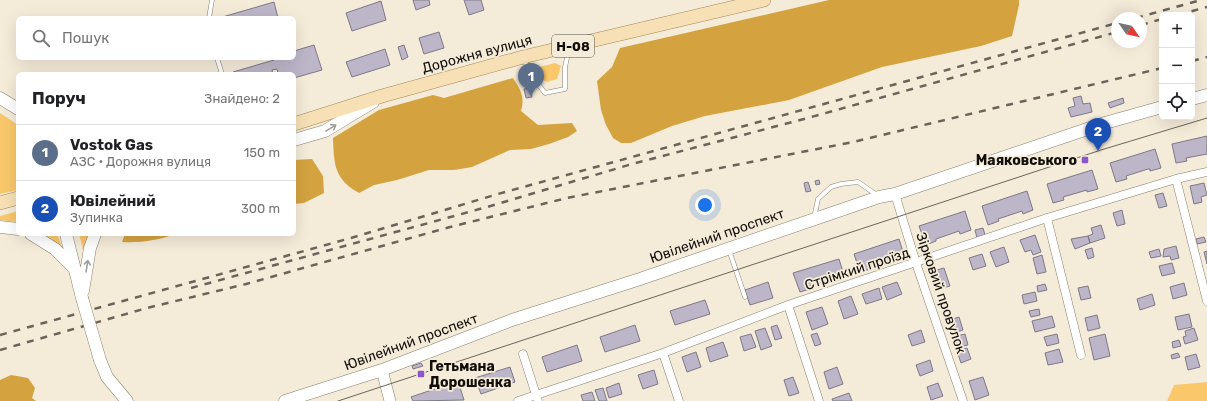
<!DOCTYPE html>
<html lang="uk">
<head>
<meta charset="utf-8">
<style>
	body { margin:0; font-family:Rubik,sans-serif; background:#f6f6f6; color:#202124 }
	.controls { position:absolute; right:12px; top:12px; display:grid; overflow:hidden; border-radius:6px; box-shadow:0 4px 16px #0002 }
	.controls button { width:36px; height:36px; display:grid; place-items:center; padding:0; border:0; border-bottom:1px solid #e0e0e0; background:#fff; color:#202124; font:20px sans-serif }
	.compass { position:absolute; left:1111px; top:12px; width:36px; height:36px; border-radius:50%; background:#fff; box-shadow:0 4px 16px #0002; rotate:124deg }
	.you { position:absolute; left:705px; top:205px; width:14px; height:14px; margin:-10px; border:3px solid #fff; border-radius:50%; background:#1a73e8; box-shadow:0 0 0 6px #1a73e833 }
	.badge { display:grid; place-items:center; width:26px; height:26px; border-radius:50%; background:#8b57cf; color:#fff; font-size:13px; font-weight:700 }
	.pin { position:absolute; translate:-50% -33px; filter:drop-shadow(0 1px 2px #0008) }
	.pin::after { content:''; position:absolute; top:21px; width:14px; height:12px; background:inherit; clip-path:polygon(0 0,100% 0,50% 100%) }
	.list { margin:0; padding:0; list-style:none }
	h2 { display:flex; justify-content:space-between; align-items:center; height:52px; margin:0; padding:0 16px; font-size:17px }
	h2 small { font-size:13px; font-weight:400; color:#757577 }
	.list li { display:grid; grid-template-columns:26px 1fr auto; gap:12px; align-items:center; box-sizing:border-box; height:56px; padding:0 16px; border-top:1px solid #e0e0e0 }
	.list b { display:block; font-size:15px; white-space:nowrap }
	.list p { margin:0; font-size:13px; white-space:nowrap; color:#757577 }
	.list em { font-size:13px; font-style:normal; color:#757577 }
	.icon { flex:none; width:22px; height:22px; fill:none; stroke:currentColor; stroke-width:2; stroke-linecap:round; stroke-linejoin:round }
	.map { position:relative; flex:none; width:1207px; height:401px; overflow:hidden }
	.search { position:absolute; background:#fff; box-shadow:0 4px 16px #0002; left:16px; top:16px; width:280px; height:44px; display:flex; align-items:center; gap:10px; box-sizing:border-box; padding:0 14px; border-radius:6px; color:#757577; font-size:15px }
	.panel { position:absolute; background:#fff; box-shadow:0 4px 16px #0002; left:16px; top:72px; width:280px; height:164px; border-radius:6px }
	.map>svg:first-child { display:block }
	.green { fill:#fac86b }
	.forest { fill:#d4a340 }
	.building { fill:#bcb6c8; stroke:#7e7888 }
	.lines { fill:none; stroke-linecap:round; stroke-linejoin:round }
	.service-casing { stroke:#877e6e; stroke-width:5 }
	.minor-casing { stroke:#877e6e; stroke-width:9 }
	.tertiary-casing { stroke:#877e6e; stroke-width:12 }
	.secondary-casing { stroke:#877e6e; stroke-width:13 }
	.primary-casing { stroke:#a38858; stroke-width:14 }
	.service { stroke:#fff; stroke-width:4 }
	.minor { stroke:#fff; stroke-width:8 }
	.tertiary { stroke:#fff; stroke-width:11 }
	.secondary { stroke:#fff; stroke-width:12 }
	.primary { stroke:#f7e0b5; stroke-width:13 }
	.tram { stroke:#6a645a; stroke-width:1 }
	.rail { stroke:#6a645a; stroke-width:2.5; stroke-dasharray:7 7; stroke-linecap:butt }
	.secondary-bridge-casing { stroke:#877e6e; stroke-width:13; stroke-linecap:butt }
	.secondary-bridge { stroke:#fff; stroke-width:12 }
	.oneway { stroke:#a09e9c }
	.poi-dot { fill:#8b57cf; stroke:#f5ebd9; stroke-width:1.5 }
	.labels { text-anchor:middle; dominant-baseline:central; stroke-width:3.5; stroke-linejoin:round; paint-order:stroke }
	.shield { fill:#f5ebd9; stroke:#555047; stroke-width:1 }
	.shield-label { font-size:13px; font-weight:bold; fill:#110d08 }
	.street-label { font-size:14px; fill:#110d08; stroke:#f5ebd9 }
	.poi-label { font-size:14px; font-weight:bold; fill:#110d08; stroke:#f5ebd9; text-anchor:end }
</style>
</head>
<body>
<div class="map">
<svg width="1207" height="401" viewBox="0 0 1207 401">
	<rect width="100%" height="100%" fill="#f5ebd9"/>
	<path class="green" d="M555,63L561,66L557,79L547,82L540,78L537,72L539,67Z
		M0,113L18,125V190L0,194Z
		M18,211V222L0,220V216Z
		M45,234H57L62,247Z
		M79,234H90L84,253Z
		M1207,382V401H1167L1174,385Z"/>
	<path class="forest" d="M829,0H1019V5L1012,36L981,46L882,67L789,100L705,116L672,126L631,143H621L613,138L606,125L601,110L597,81L612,67L620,48Z
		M513,78C521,90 525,97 521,111L538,125L572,123L577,131L568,137L549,144L531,149L510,150L472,167L454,170H429L397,180L374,185L359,193C334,179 334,164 333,138L379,110L433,95L444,98Z
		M312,159L323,176L324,193L304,203L294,204V160Z
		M125,234H176C158,240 142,243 122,242Z
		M11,375L28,378L35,388L32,398L36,401H0V380Z"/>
	<path class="building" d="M413,0H429L430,5L416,10Z
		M464,0H481L484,10L469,15Z
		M381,1L386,20L352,31L346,13Z
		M274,2L278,18H219Z
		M439,32L444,48L424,54L419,38Z
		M314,45L322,70L294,78V74H278L277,69L272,70L273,74H234L233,72L274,60V58H294V51Z
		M404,45L408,57L402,60L398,47Z
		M385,49L390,65L352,77L346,62Z
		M531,88L532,97L526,98L524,89Z
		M1081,96L1083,104L1090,103L1092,112L1071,117L1068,108L1075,106L1073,98Z
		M1123,98L1124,103L1110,108L1108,103Z
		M1207,136V154L1186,158L1187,161L1176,163L1172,144Z
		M1155,149L1161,168L1150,171V169H1148L1126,176L1127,179L1116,182L1110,163Z
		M1092,170L1098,189L1087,192V190L1063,197L1064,200L1053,203L1047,184Z
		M819,180L820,184L816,185L815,181Z
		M808,182L811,191L806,192L804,183Z
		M1204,183L1207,195L1201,197L1202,202L1194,204L1190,186Z
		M1027,191L1033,210L1023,214L1022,211L998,219L999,221L988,225L982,206Z
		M1163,193L1167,206L1159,208L1155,195Z
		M1122,210L1125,224L1117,226L1113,213Z
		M965,211L971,230L960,234L959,231L936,239V241L926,245L919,226Z
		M1101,225L1105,238L1090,243L1088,236L1093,234L1091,228Z
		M983,228L985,235L977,238L975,230Z
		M1035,235L1041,252L1033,255L1031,250L1025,252L1020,240Z
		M1088,236L1090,243L1075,249L1071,239Z
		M1204,237L1206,242L1197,244L1196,239Z
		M899,239L905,258L895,262L894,259L870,267L871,269L860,272L854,254Z
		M1176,246L1179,258L1171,260L1170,256L1163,257L1164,249Z
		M1004,247L1009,262L996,267L990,252Z
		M1092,248L1094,257L1088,259L1085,250Z
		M1159,249L1161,256L1151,258L1149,252Z
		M1207,251V264L1204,252Z
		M982,254L986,266L973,270L969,258Z
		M1042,255L1046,272L1037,274L1033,258Z
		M839,259L845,278L834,281L833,279L810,286V289L800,292L793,273Z
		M1172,263L1175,273L1162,276L1159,266Z
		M944,268L950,286L939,289L933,271Z
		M768,282L773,298L750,305L745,290Z
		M897,282L902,294L887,300L882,287Z
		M1184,283L1187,295L1173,299L1170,287Z
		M1045,284L1047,290L1038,292L1037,286Z
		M1088,286L1091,298L1081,300L1078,288Z
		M879,288L882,299L866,304L862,294Z
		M1035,292L1037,301L1024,304L1022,295Z
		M1152,294L1155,305L1140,310L1137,299Z
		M851,296L858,314L844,319L838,301Z
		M705,300L710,314L675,325L670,311Z
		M822,307L828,324L812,330L806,312Z
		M1039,309L1040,315L1031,317L1029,311Z
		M1189,314L1192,327L1178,330L1175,317Z
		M1097,315L1100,328L1088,331L1085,318Z
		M1052,316L1055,327L1035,332L1032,321Z
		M959,317L963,330L954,333L950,320Z
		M635,325L640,341L605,352L600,337Z
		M777,325L782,338L775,340L771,327Z
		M765,328L772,346L761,350L755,331Z
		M1194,328L1198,340L1185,344L1183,337L1186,336L1185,331Z
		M921,330L925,342L912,346L908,335Z
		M817,333L821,344L815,346L811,335Z
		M751,334L756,347L744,351L740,337Z
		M965,334L968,345L956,348L953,337Z
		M1057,334L1059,343L1047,346L1044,337Z
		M1105,334L1110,356L1094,360L1089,338Z
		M1179,340L1181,346L1173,348L1172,342Z
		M723,342L728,356L710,362L706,348Z
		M577,345L582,361L547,372L542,357Z
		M967,348L971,359L961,363L957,351Z
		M1059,349L1063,362L1048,365L1045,353Z
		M696,352L701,367L687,372L682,357Z
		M1178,353L1180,357L1172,359L1171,355Z
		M1196,354L1200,367L1188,370L1185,357Z
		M930,360L933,371L920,376L916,365Z
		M421,363L423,366L413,369L412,366Z
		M510,367L515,382L481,394L475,378Z
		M837,367L843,384L829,389L824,372Z
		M654,370L658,384L643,389L638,375Z
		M793,377L799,393L789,396L784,380Z
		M983,377L989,395L975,400L969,381Z
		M458,381L464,400L413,401L411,397Z
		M619,383L622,394L609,398L606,388Z
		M938,383L943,396L931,400L927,387Z
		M603,388L607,401H599L595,390Z
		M592,392L595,401H583L581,395Z
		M849,393L852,401H833L832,399Z"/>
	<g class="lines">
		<defs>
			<path id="service" d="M209,18L212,0
				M217,58L222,74
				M524,59L531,75L545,93L565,89V67L569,49
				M814,218L818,199L831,187L841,184L858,182L877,195
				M729,250L745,297"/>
			<path id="minor" d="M1176,179L1207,301
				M895,194L916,263L963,401
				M1047,218L1081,355
				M788,305L819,401
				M663,353L679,401
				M523,354L538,401
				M518,401L663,353L788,305L1047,218L1176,179L1207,172"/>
			<path id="tertiary" d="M382,370L390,401"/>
			<path id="secondary" d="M0,98L18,109
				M1192,99L1207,95
				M294,140L325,131L373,102
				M0,227L18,229
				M31,234L55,249L75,269
				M66,234L82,298
				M83,291L90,248L95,234
				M100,360L107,377L127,401
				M285,401L382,370L512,320L640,279L879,197L895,194L1105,123L1162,107"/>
			<path id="primary" d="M294,124L382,96L523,57L764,0
				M0,203L18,198"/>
		</defs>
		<use href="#service" class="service-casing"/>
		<use href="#minor" class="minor-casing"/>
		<use href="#tertiary" class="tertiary-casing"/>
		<use href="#secondary" class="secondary-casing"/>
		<use href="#primary" class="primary-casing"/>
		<use href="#service" class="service"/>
		<use href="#minor" class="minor"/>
		<use href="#tertiary" class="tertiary"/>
		<use href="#secondary" class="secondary"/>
		<use href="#primary" class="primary"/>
		<path class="tram" d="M338,401L1101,150L1207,118"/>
		<path class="rail" d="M1178,15L1207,7
			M1136,18L1201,0
			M1141,25L1162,19
			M1192,61L1207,57
			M191,288L487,207L632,164L804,119L1117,32
			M0,335L351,238L498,194L1117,23
			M0,350L147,308L246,284L450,227L567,198L853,142L1162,68"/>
		<defs>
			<path id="secondary-bridge" d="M82,298L100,360"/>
		</defs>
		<use href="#secondary-bridge" class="secondary-bridge-casing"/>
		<use href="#secondary-bridge" class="secondary-bridge"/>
	</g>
	<defs><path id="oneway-shaft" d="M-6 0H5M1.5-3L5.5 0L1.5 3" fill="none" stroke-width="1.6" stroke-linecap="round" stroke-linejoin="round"/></defs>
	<g class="oneway">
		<use href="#oneway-shaft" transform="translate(331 128) rotate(-31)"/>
		<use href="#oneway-shaft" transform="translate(87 266) rotate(-81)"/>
	</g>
	<g class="poi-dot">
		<rect x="1081" y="156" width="8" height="8" rx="2"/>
		<rect x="417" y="370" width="8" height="8" rx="2"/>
	</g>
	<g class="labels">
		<rect class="shield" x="552" y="35" width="42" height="22" rx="3"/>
		<g class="shield-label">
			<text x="573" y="46">Н-08</text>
		</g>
		<g class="street-label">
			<text transform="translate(477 54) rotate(-15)">Дорожня вулиця</text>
			<text transform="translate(717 236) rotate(-19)">Ювілейний проспект</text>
			<text transform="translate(857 269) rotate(-18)">Стрімкий проїзд</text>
			<text transform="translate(941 293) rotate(71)">Зірковий провулок</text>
			<text transform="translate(411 342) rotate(-20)">Ювілейний проспект</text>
		</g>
		<g class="poi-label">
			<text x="1077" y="160">Маяковського</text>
			<text x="429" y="366" text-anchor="start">Гетьмана<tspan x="429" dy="16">Дорошенка</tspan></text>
		</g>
	</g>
</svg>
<div class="controls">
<button>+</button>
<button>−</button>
<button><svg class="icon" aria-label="locate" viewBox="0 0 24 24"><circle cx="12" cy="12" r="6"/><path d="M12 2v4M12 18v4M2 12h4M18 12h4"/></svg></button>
</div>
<svg class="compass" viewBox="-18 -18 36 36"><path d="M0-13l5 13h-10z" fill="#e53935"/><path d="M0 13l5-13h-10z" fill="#757577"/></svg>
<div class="you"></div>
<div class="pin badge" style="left:531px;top:96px;background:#5c6f8a">1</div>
<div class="pin badge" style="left:1098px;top:151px;background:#1a4fb4">2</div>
<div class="search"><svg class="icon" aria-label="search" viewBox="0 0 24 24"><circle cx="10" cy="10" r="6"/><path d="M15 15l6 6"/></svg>Пошук</div>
<section class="panel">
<h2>Поруч<small>Знайдено: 2</small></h2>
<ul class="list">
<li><span class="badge" style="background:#5c6f8a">1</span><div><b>Vostok Gas</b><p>АЗС · Дорожня вулиця</p></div><em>150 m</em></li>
<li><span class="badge" style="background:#1a4fb4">2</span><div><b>Ювілейний</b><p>Зупинка</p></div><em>300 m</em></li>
</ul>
</section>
</div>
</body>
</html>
